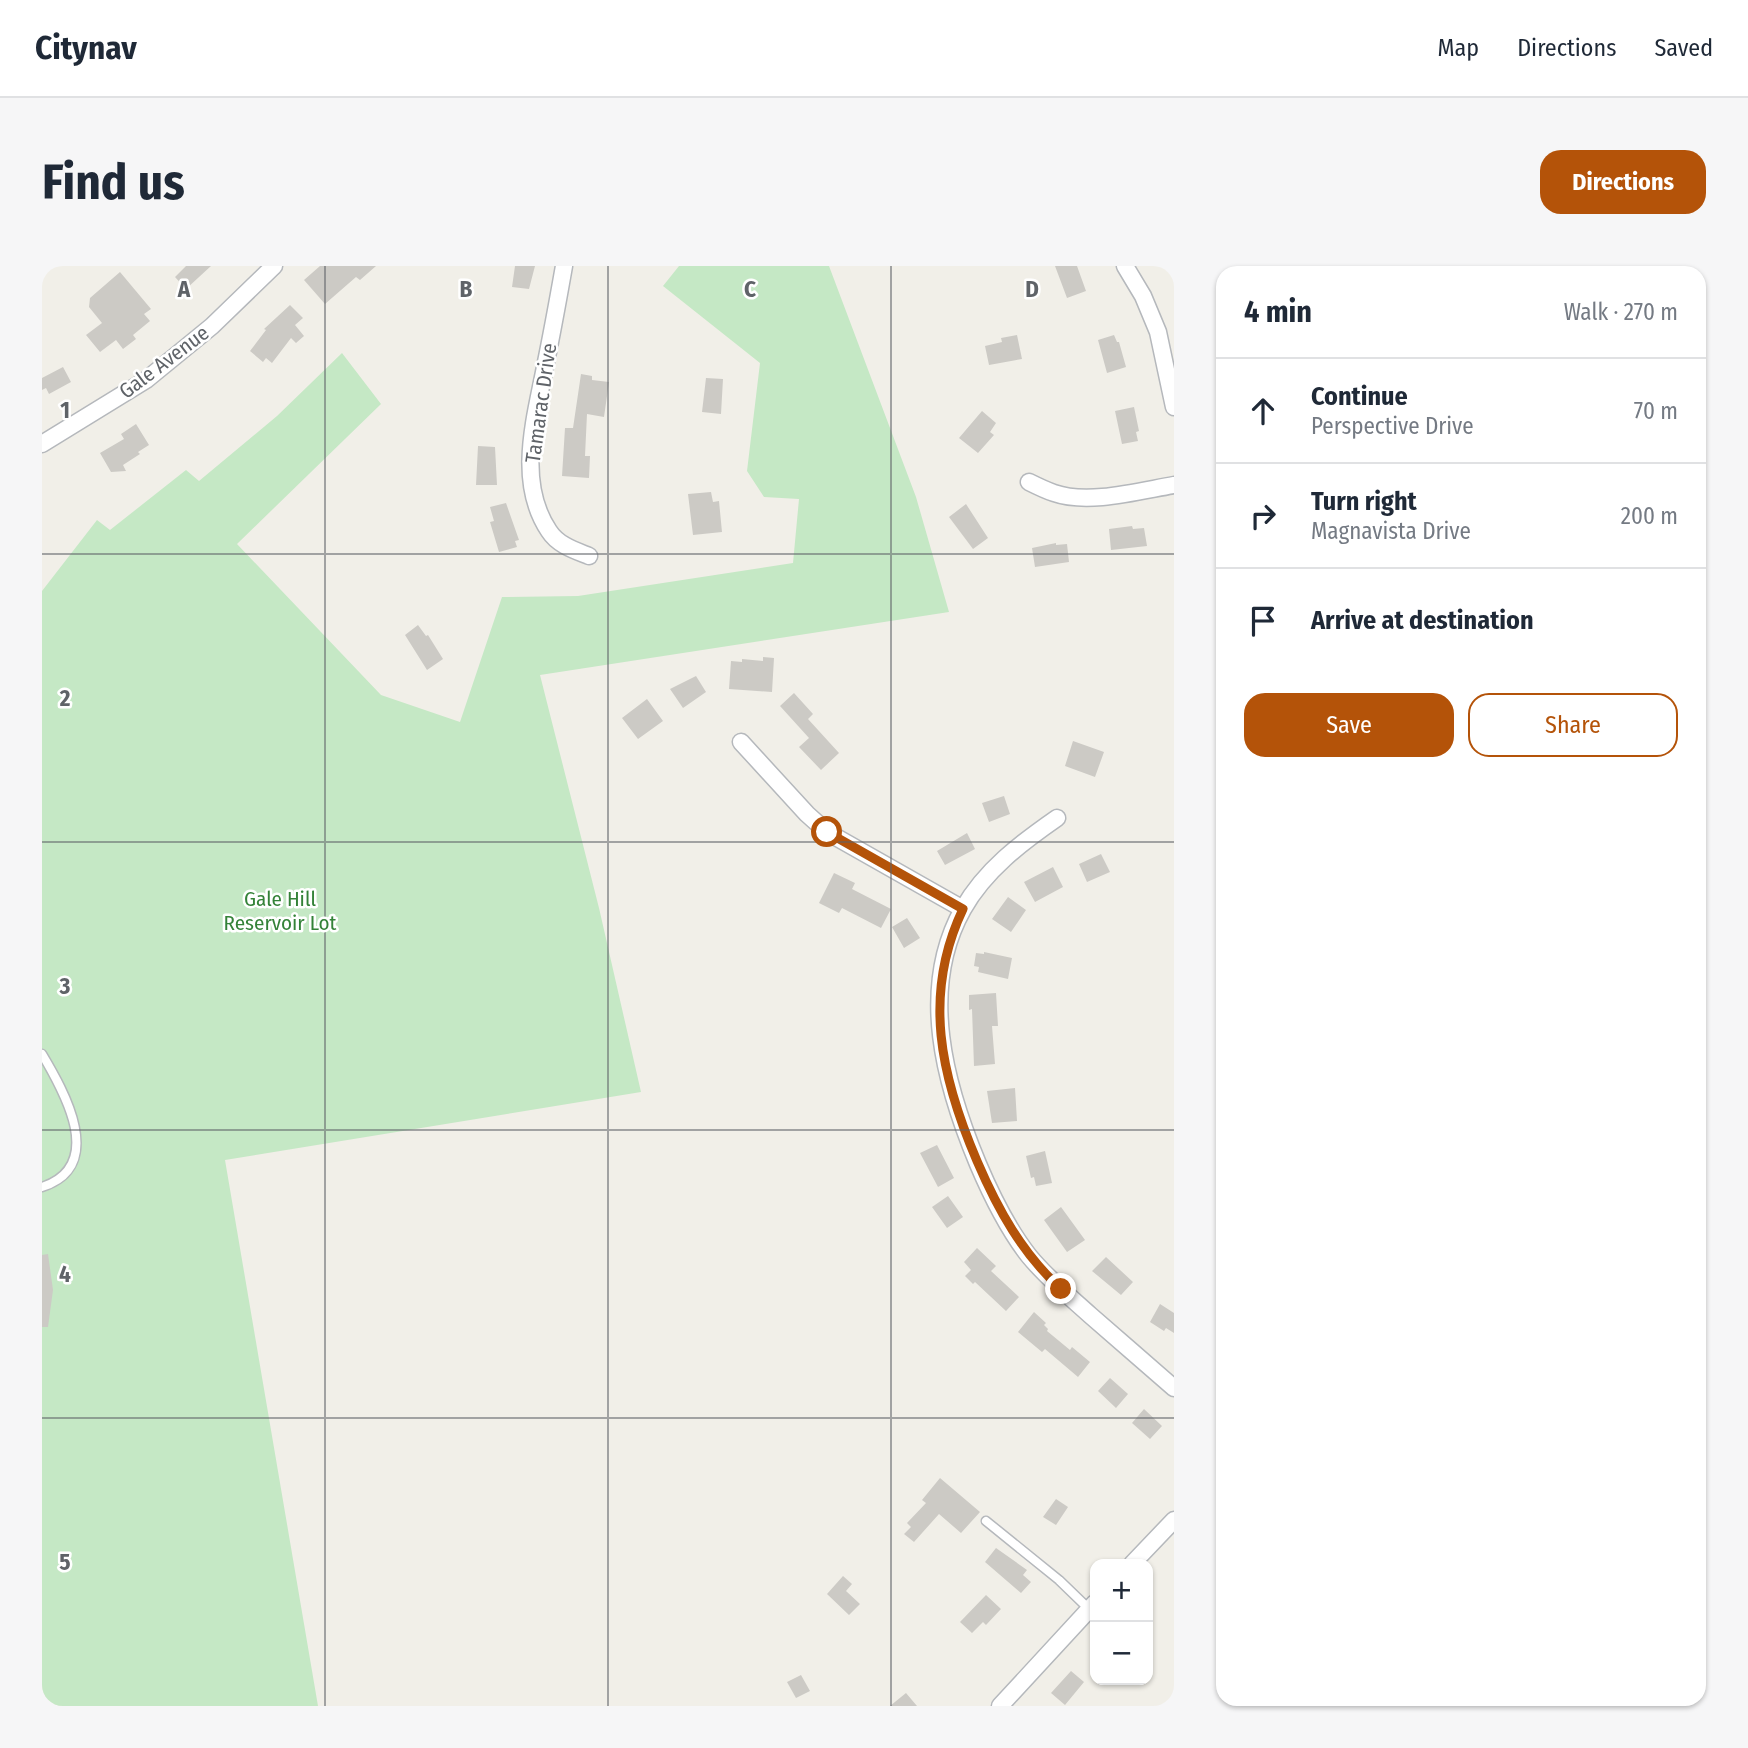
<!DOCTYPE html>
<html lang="en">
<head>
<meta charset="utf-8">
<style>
	body { margin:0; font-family:"Fira Sans Condensed",sans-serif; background:#f6f6f7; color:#1f2937 }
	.controls { position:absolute; right:21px; bottom:21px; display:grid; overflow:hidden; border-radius:14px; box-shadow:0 2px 5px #0004 }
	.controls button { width:63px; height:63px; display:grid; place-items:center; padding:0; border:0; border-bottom:2px solid #e0e1e3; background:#fff; color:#1f2937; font:35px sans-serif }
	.stop { position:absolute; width:21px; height:21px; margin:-16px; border:5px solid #b45309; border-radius:50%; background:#fff }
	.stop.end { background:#b45309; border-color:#fff; box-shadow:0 2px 7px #0008 }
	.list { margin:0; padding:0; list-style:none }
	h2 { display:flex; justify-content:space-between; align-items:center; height:91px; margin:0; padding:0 28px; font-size:30px }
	h2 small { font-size:23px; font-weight:400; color:#747a83 }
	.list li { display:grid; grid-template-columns:46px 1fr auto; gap:21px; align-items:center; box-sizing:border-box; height:105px; padding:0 28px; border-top:2px solid #e0e1e3 }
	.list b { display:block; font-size:26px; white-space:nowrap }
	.list p { margin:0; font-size:23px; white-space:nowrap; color:#747a83 }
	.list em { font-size:23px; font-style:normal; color:#747a83 }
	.actions { display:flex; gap:14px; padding:21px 28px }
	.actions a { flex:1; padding:16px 0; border:2px solid #b45309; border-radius:21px; text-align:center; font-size:24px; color:#b45309 }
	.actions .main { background:#b45309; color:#fff }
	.icon { flex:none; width:38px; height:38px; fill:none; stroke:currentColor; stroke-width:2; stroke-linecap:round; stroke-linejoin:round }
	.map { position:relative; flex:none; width:1132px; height:1440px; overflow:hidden; border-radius:21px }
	header { display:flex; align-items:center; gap:42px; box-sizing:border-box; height:98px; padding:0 35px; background:#fff; border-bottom:2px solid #e0e1e3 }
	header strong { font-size:33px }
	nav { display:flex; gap:38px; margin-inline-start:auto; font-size:24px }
	.intro { display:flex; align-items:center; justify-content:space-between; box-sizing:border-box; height:168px; padding:0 42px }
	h1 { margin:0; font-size:49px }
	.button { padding:18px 32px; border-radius:21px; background:#b45309; color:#fff; font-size:24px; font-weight:700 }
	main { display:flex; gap:42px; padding:0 42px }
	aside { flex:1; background:#fff; border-radius:21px; box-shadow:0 2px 5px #0004 }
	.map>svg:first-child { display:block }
	.green { fill:#c5e8c5 }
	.building { fill:#cccac5 }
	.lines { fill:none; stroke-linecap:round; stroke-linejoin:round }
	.lane-casing { stroke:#b5b8bc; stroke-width:11 }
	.street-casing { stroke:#b5b8bc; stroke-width:19 }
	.lane { stroke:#fff; stroke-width:8 }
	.street { stroke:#fff; stroke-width:16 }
	.route { stroke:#b45309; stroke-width:9 }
	.grid { fill:none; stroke:#5f6368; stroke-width:2; stroke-opacity:0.55 }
	.labels { text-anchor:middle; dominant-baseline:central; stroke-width:5; stroke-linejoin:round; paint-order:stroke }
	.street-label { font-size:21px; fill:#5f6368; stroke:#fff }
	.park-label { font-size:21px; fill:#348238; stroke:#fff }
	.grid-label { font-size:23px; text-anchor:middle; font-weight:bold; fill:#5f6368; stroke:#fff; stroke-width:5; stroke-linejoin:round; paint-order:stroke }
</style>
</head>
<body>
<header>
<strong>Citynav</strong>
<nav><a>Map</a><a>Directions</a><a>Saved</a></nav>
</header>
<div class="intro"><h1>Find us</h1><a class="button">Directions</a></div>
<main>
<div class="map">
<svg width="1132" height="1440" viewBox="0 0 1132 1440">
	<rect width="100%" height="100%" fill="#f1efe8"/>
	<path class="green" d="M637,0H787L874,231L907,346L498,409L557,642L599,826L183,894L276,1440H0V325L55,254L68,264L144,204L157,215L235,150L300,87L339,138L195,278L339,429L418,456L460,331L536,330L751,297L757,233L722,231L705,205L718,97L621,20Z"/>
	<path class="building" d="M144,0H169L144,23L133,11Z
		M278,0H334L318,14L314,11L283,38L262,14Z
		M473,0H493L487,23L470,21Z
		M1013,0H1035L1044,25L1025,32Z
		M78,6L109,43L102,48L108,55L91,69L94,73L81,83L74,74L58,86L44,69L60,57L47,41L48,32Z
		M248,39L261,52L253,59L262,70L254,77L249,72L230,97L224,92L221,96L208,85L224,64L222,63Z
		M975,69L980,93L947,99L943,80L960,76L959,72Z
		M1072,69L1075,76H1077L1084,101L1065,107L1056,74Z
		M21,101L29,116L7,128L4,122L0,124V112Z
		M539,108L550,110V114L567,116L562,151L545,148L543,190H548L547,212L520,210L523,162H531Z
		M664,112L681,113L679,148L660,146Z
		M1092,141L1097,165L1094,166L1096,175L1080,178L1073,145Z
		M940,145L954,157L948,166L952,169L936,187L917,172Z
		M94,158L107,179L96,186L98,188L81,199L84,205L69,206L58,187L82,173L79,168Z
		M436,180L453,181L455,219H434Z
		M669,226L671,236L677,235L680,266L651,269L646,228Z
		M464,237L477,274L473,275L475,281L457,286L448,256L452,255L448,241Z
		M924,238L946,272L931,283L907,251Z
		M1090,260L1091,263L1102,262L1105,280L1069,284L1067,263Z
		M1014,277V279L1025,278L1027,296L993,301L990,282Z
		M376,359L384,370L386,369L401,393L385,404L363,369Z
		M721,391L732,392L730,426L687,423L689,395L700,396V393L721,395Z
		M654,410L664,426L641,442L628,423Z
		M752,427L771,448L766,453L797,487L779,504L757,481L767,472L738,440Z
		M605,433L621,455L596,473L580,452Z
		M1031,475L1062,486L1053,511L1023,500Z
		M962,530L968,548L947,556L940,537Z
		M925,567L933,583L903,599L895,585Z
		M1059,588L1068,606L1045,616L1037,598Z
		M1011,601L1021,621L993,636L982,616Z
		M792,607L813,617L810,623L849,643L839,662L800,642L797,647L777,637Z
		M966,631L984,644L969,666L950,653Z
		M865,652L878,672L862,682L850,661Z
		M942,686L970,692L966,713L936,706L937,701L932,700L934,687L942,688Z
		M954,727L956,760H950L953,798L932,800L930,743L927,744V729Z
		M973,822L975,855L950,857L945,825Z
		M895,879L912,912L896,921L878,887Z
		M1003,885L1010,917L994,920L992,911L989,912L984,890Z
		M906,930L921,951L905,962L890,941Z
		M1019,941L1043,974L1025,986L1002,954Z
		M935,982L954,1000L949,1005L977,1031L964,1045L933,1016L931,1018L923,1010L929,1004L922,996Z
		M6,988L11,1024L6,1061H0V989Z
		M1064,991L1091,1016L1079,1029L1050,1005Z
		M1118,1038L1132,1047V1067L1124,1062L1122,1065L1108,1056Z
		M992,1046L1004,1057L1002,1059L1006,1063L1005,1065L1028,1084L1030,1081L1048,1096L1036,1111L1003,1083L1000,1086L976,1066Z
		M1068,1112L1086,1128L1074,1142L1056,1125Z
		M1102,1143L1120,1160L1108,1173L1090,1157Z
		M898,1212L938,1246L919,1267L897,1248L872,1276L862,1268L869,1261L865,1257L884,1237L880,1234Z
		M1014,1233L1026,1241L1014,1259L1001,1251Z
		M954,1282L985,1304L981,1309L989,1316L979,1327L943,1296Z
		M801,1310L810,1318L804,1325L818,1338L807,1349L785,1328Z
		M944,1329L959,1343L944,1359L941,1356L930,1367L918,1356Z
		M1029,1405L1042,1416L1023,1439L1009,1427Z
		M759,1409L768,1425L754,1432L745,1416Z
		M864,1427L875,1440H848Z"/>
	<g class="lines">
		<defs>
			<path id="lane" d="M0,788C22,825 65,900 0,921
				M944,1255L1017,1314L1047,1343"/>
			<path id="street" d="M522,0C516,34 510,67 503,101C493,153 474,216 507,265C516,279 532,284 547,290
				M1083,0L1101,30L1116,66L1132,141
				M0,178L104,114L170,60L232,0
				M987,216C995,220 1003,224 1012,227C1046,239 1097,225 1132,219
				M699,476L765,548L785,566L921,643
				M1015,552C979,577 943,604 921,643C876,723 903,819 936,898C950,931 965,962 987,990C1005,1012 1027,1030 1048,1049C1076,1073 1104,1098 1132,1122
				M1090,1298L1132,1254
				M958,1440L1053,1337"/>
		</defs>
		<use href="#lane" class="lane-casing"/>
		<use href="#street" class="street-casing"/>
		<use href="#lane" class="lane"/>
		<use href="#street" class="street"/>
	</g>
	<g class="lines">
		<path class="route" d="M785,566L921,643C880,729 899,811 935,895C956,944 980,987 1019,1023"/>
	</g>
	<path class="grid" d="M283,0V1440M566,0V1440M849,0V1440M0,288H1132M0,576H1132M0,864H1132M0,1152H1132"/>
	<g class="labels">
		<g class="street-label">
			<text transform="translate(122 96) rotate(-37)">Gale Avenue</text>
			<text transform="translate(499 137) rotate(-82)">Tamarac Drive</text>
		</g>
		<g class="park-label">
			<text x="238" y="633">Gale Hill<tspan x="238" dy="24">Reservoir Lot</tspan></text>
		</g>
	</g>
	<g class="grid-label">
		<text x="142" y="31">A</text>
		<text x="424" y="31">B</text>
		<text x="708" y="31">C</text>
		<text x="990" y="31">D</text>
		<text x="23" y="152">1</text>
		<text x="23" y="440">2</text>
		<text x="23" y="728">3</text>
		<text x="23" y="1016">4</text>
		<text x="23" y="1304">5</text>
	</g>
</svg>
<div class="controls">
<button>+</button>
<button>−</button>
</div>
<div class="stop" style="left:785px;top:566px"></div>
<div class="stop end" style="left:1019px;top:1023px"></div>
</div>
<aside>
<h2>4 min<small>Walk · 270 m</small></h2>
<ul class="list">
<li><svg class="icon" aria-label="ahead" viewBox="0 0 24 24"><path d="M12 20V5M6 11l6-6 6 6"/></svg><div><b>Continue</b><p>Perspective Drive</p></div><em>70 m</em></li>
<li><svg class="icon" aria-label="right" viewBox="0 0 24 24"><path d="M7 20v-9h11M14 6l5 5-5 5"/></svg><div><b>Turn right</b><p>Magnavista Drive</p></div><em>200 m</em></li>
<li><svg class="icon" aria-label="arrive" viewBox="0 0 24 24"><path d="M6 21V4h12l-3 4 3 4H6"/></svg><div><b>Arrive at destination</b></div></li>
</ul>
<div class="actions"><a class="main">Save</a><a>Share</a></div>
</aside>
</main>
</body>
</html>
